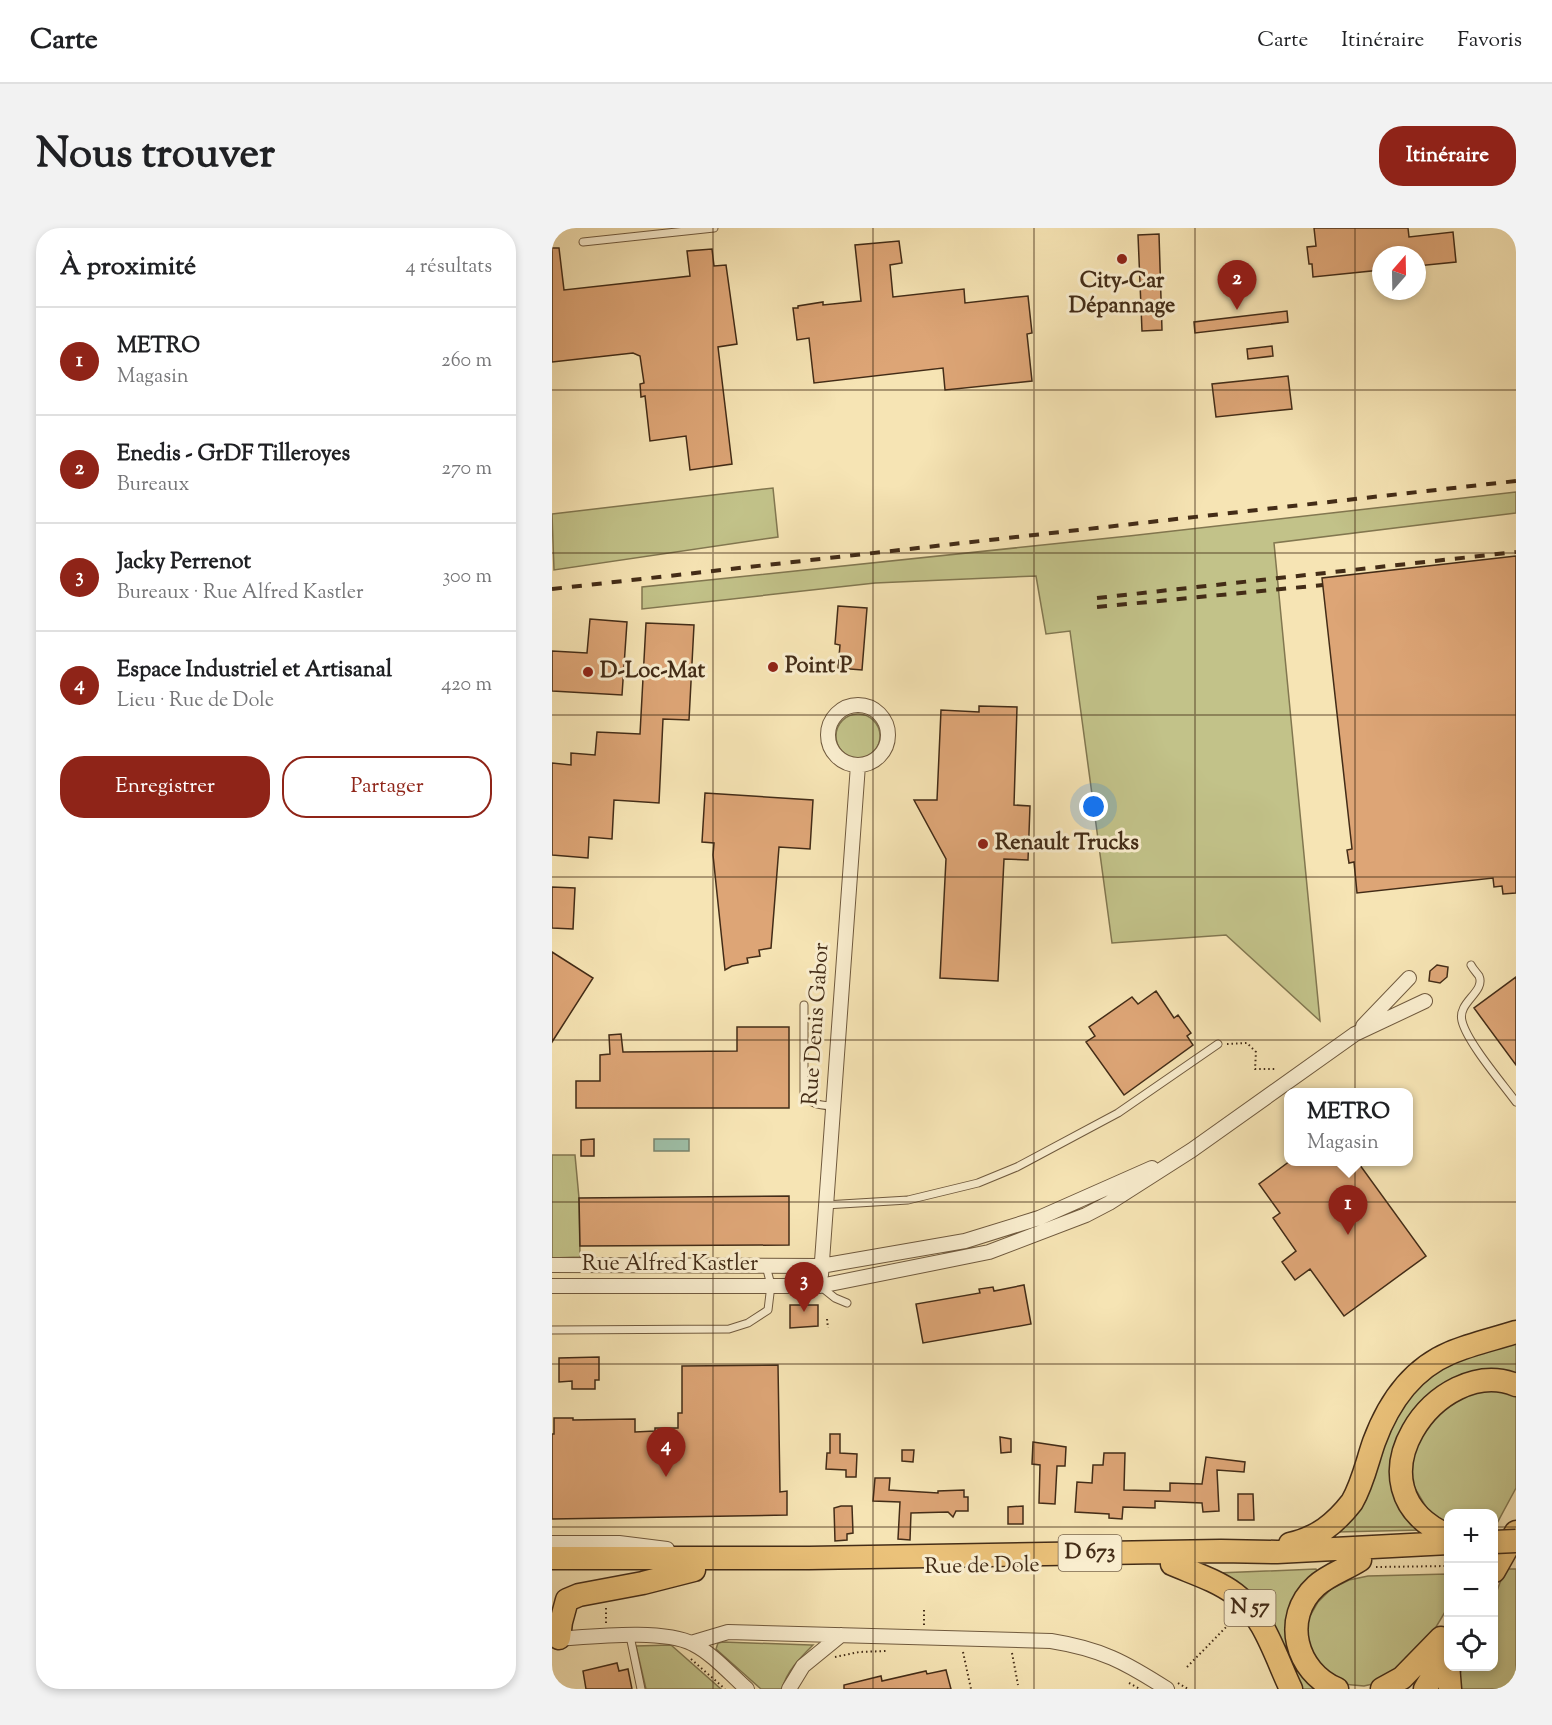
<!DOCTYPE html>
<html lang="fr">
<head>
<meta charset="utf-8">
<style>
	body { margin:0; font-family:"Sorts Mill Goudy",serif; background:#f2f2f2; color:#202124 }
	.controls { position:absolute; right:18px; bottom:18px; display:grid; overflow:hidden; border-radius:12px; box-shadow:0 3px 9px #0003 }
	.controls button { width:54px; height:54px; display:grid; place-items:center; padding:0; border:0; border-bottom:2px solid #e0e0e0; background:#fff; color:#202124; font:30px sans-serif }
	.compass { position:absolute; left:820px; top:18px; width:54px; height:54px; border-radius:50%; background:#fff; box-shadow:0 3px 9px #0003; rotate:20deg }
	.you { position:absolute; left:542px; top:579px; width:21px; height:21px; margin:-15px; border:4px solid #fff; border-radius:50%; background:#1a73e8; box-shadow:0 0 0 9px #1a73e833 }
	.badge { display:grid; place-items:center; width:39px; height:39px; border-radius:50%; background:#8f2418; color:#fff; font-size:20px; font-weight:700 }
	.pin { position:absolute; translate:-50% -50px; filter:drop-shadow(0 2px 3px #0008) }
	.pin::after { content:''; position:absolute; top:32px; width:21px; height:18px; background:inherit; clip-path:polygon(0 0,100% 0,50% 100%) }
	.popup { position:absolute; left:732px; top:860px; width:129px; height:78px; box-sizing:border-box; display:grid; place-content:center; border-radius:12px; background:#fff; filter:drop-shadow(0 2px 4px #0005); font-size:20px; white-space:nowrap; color:#757577 }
	.popup b { font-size:22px; color:#202124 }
	.popup::after { content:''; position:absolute; left:50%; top:100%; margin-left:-12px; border:12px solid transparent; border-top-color:#fff }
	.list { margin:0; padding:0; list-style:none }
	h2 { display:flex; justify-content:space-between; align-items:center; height:78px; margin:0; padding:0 24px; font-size:26px }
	h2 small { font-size:20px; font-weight:400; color:#757577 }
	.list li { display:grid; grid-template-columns:39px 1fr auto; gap:18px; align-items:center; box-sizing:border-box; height:108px; padding:0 24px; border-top:2px solid #e0e0e0 }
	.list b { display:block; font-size:22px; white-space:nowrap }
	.list p { margin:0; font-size:20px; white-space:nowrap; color:#757577 }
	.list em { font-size:20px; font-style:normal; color:#757577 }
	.actions { display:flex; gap:12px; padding:18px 24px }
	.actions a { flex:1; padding:14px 0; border:2px solid #8f2418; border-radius:24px; text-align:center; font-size:21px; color:#8f2418 }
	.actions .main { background:#8f2418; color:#fff }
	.icon { flex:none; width:33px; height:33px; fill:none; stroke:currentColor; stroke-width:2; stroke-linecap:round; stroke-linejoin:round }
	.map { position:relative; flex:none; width:964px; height:1461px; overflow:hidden; border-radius:24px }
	header { display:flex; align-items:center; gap:36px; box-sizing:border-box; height:84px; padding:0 30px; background:#fff; border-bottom:2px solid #e0e0e0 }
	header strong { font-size:28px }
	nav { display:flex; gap:33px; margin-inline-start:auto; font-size:21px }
	.intro { display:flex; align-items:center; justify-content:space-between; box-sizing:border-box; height:144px; padding:0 36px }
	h1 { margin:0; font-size:42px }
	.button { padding:15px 27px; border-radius:24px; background:#8f2418; color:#fff; font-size:21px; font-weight:700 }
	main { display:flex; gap:36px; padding:0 36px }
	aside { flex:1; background:#fff; border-radius:24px; box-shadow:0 3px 9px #0003 }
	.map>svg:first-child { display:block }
	.green { fill:#c2c289; stroke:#827750; stroke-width:1.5 }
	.water { fill:#9ebfa7; stroke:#7a846d; stroke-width:1.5 }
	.building { fill:#dda576; stroke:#432c17; stroke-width:1.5 }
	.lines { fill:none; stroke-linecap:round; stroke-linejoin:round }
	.service-casing { stroke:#705a3e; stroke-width:9 }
	.minor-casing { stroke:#705a3e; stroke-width:16 }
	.primary-casing { stroke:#432c17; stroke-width:25 }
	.path { stroke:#432c17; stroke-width:2; stroke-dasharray:1.5 3; stroke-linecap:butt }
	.service { stroke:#f9edce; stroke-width:7 }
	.minor { stroke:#f9edce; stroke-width:14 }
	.primary { stroke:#ebc27a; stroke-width:22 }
	.rail { stroke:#432c17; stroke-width:4; stroke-dasharray:10 10; stroke-linecap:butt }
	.primary-bridge-casing { stroke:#432c17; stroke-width:25; stroke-linecap:butt }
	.primary-bridge { stroke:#ebc27a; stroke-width:22 }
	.grid { fill:none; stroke:#432c17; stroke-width:1.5; stroke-opacity:0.55 }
	.poi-dot { fill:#8f2418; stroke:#f9edce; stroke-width:2 }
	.labels { text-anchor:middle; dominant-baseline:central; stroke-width:6; stroke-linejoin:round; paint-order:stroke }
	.shield { fill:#f9edce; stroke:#7a664e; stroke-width:1.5 }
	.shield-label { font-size:21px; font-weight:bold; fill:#432c17 }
	.poi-label { font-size:22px; font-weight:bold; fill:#432c17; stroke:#f9edce; text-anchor:start }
	.street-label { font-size:22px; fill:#432c17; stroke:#f9edce }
</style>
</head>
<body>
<header>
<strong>Carte</strong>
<nav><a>Carte</a><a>Itinéraire</a><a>Favoris</a></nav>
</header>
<div class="intro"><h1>Nous trouver</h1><a class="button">Itinéraire</a></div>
<main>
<aside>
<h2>À proximité<small>4 résultats</small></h2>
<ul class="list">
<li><span class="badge">1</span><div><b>METRO</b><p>Magasin</p></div><em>260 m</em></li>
<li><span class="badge">2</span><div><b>Enedis - GrDF Tilleroyes</b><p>Bureaux</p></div><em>270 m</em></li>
<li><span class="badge">3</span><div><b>Jacky Perrenot</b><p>Bureaux · Rue Alfred Kastler</p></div><em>300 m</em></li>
<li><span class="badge">4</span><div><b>Espace Industriel et Artisanal</b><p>Lieu · Rue de Dole</p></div><em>420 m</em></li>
</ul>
<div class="actions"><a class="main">Enregistrer</a><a>Partager</a></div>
</aside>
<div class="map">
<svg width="964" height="1461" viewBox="0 0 964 1461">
	<rect width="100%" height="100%" fill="#f6e4b4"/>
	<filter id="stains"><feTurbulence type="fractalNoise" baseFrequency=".00333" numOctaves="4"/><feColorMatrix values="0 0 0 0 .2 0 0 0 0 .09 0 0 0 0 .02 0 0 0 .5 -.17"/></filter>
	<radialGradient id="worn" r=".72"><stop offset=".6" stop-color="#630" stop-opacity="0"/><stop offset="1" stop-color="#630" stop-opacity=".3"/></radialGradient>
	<path class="green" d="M221,260L226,309L2,342L0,286Z
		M964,264V285L722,315L768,793L674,707L560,715L518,403L494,406L484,348L323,355L90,381V359L577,308Z
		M284 508a22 22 0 1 1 44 0a22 22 0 1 1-44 0Z
		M0,927H23L27,970L28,1029L0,1030Z
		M964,1111V1148L942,1143L848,1212L870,1302L785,1304L841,1196L860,1165L892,1139Z
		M927,1159L964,1166V1260L943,1299L942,1286H897L896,1299L883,1294L855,1247V1235L881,1188Z
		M764,1341L767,1347L747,1369L767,1461H747L666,1345Z
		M953,1341H964V1461H908L907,1450L910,1439L942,1438V1371Z
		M896,1346V1379L875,1414L838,1452L812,1458L790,1456L758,1427L754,1408L757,1390L766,1374L779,1361L797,1352L816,1348Z
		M171,1414L259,1417H261C247,1431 235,1443 230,1461H209L164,1421L166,1415Z
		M119,1417L169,1461H94L84,1418Z"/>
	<path class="water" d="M102,911H137V923H102Z"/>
	<path class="building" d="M762,0H856L857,9L901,4L904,34L865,38V27H829V42L761,49L760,36H757L755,19L764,18Z
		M607,6L610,102L590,103L586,7Z
		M347,13L350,35L338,37L341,69L412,61L413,75L476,68L480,105L475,106L480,153L393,162L391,140L262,155L257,110L245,112L241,80H246V78L271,74V77L309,73L303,17Z
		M0,20H7L12,62L138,48L135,23L160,21L162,38L174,37L185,116L166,119L180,236L138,242L134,208L98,213L93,168L89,169L88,156L92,155L88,128L81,125L0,134Z
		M735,83L736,94L643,105L642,94Z
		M720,118L721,128L696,131L695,121Z
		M736,148L740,181L664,189L660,156Z
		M964,328V665L951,666L950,658L942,659L941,650L805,665L802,634L797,635L795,622L800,621L770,350Z
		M286,378L315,380L310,442L286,440L288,417L283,416Z
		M38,391L75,394L70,467L0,463V423L35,425Z
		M94,395L142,397L137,492L111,491L107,575L62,572L60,611L37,609L36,630L0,627V535L19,537V525L43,527L45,504L88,506Z
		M427,478L465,479L462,577L478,578L476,632L452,631L446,753L388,750L394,631L362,572H385L389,482L427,484Z
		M153,565L261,572L258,621L227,619L219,720L207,722L208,728L195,730L196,735L180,738L173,742L161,627L162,615L150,614Z
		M0,659L23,660L21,701L0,700Z
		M0,724L41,750L0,814Z
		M885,737L896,739L895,749L888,755L877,753L878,743Z
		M964,749V837L922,780Z
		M604,763L622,790L626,787L639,805L635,808L641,817L572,867L534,814L543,808L537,799L580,769L586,776Z
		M185,799H237V880H24V853H48V827L58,826L57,807L69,806L71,824L185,823Z
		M42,911V928H29V912Z
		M738,933H805L874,1028L792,1088L758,1041L743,1052L730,1034L744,1023L721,990L728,985L707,956Z
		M237,968V1017L28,1018L27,970Z
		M472,1057L479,1096L371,1115L364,1076L428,1065L427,1061L441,1059L442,1063Z
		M238,1077H266V1098L238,1100Z
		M47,1129V1152H43V1161H20V1153L7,1154V1130Z
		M226,1137L228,1264L235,1263V1287L0,1291V1206H2V1190H21V1192L83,1191V1204L103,1203V1200H126V1185H130V1138Z
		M278,1206H288V1225L305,1226L304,1249H294V1242L274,1241L275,1225H278Z
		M448,1209L459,1211V1224L449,1225Z
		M481,1214L514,1219L513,1238H505L503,1276L487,1275L488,1237L480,1236Z
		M350,1222H362L361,1234L350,1233Z
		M552,1225H573L572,1262L616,1263H618V1255L650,1256L654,1229L693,1234L692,1244L665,1242L667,1283L651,1284L650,1275L603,1273V1280L571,1279L570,1291L557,1290V1286L523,1284L525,1254L540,1255L541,1237H551Z
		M323,1250H338L337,1262L386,1265V1263L412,1262V1269H416V1283H404L401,1289L396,1284L359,1285L358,1312L346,1311L348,1274L321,1273Z
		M686,1266H701L702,1292H686Z
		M289,1278H300L301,1305L295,1306V1312L283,1313L282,1280Z
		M471,1278V1296H456V1279Z
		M65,1435L67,1443L76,1441L80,1461H34L31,1443Z
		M394,1442L399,1461H292V1457L329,1448L330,1453L374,1443L375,1446Z"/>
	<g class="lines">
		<defs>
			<path id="service" d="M31,14L162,0
				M919,737C921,741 925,745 927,748C934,764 905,774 910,793C915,814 950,855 964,874
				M252,777V866C260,877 267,877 280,878
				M273,977L356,972L426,955L465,939L566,885L666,816
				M268,1058L283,1070L295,1075
				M0,1102L177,1101L196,1095L216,1082L219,1057L214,1038
				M78,1408L89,1461"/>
			<path id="minor" d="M276 507a30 30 0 1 1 60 0a30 30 0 1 1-60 0Z
				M811,798L857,750
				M0,1037L269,1038L413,1013L487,990L600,940
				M269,1047L306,537
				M0,1058H268L437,1024L534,987L557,975L640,922L803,806L873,773
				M0,1315H67L115,1321
				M2,1411C37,1409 111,1400 141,1416C161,1426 178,1446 195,1461
				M139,1415L176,1404L499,1413C549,1421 573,1434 615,1461
				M237,1461L251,1438L289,1407"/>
			<path id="primary" d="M897,1308C789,1261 886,1125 964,1157
				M738,1316C765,1310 783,1296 800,1274C811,1255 815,1234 822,1214C836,1176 860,1141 898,1125C919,1116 942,1111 964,1104
				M0,1330H257L669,1323L725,1324L897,1315
				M620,1336C641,1345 664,1352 683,1366C712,1387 724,1430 739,1461
				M942,1343L964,1304
				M7,1410L9,1394L15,1372L27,1367L91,1355L142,1342
				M895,1424L898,1461
				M785,1461C744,1444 729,1390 764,1358C776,1347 794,1341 808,1332
				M830,1461L850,1450L889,1410
				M873,1461L897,1421"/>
		</defs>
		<use href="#service" class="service-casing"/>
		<use href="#minor" class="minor-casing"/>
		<use href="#primary" class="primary-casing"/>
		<path class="path" d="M675,816L695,815L704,824L703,841H723
			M275,1091L276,1100
			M824,1339L897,1338
			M54,1380V1396
			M372,1397V1381
			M411,1424L419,1461
			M460,1425L466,1457
			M283,1429L307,1424L334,1423
			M139,1431L173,1461
			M635,1439L683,1390
			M577,1455L588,1461
			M626,1455L636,1461"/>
		<use href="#service" class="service"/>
		<use href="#minor" class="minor"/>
		<use href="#primary" class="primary"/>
		<path class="rail" d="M0,361L964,253
			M545,370L964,324
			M545,379L771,357"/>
		<defs>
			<path id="primary-bridge" d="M942,1314L964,1313"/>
		</defs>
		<use href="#primary-bridge" class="primary-bridge-casing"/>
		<use href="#primary-bridge" class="primary-bridge"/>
	</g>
	<path class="grid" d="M161,0V1461M321,0V1461M482,0V1461M643,0V1461M803,0V1461M0,162H964M0,325H964M0,487H964M0,649H964M0,812H964M0,974H964M0,1136H964M0,1299H897M942,1299H964"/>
	<g class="poi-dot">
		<circle cx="570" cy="31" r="6"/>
		<circle cx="221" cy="439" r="6"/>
		<circle cx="36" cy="444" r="6"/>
		<circle cx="431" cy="616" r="6"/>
	</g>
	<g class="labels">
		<g class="shield">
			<rect x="506.5" y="1307" width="63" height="36" rx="4.5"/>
			<rect x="672.5" y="1362" width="51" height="36" rx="4.5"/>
		</g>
		<g class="shield-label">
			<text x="538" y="1325">D 673</text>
			<text x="698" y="1380">N 57</text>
		</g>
		<g class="poi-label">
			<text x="570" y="54" text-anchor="middle">City-Car<tspan x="570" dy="25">Dépannage</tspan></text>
			<text x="233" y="439">Point P</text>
			<text x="48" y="444">D-Loc-Mat</text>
			<text x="443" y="616">Renault Trucks</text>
		</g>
		<g class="street-label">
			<text transform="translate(265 796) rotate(-86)">Rue Denis Gabor</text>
			<text x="118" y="1037">Rue Alfred Kastler</text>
			<text transform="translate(430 1339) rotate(-1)">Rue de Dole</text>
		</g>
	</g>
	<rect width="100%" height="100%" filter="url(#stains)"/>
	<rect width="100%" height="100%" fill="url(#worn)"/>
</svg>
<div class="controls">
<button>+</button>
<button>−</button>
<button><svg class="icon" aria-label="locate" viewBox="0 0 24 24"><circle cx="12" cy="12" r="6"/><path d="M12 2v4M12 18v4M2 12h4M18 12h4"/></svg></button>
</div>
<svg class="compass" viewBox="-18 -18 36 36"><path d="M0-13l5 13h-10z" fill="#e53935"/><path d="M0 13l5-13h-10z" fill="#757577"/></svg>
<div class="you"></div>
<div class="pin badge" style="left:796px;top:1007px">1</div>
<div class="popup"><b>METRO</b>Magasin</div>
<div class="pin badge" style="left:685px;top:82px">2</div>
<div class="pin badge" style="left:252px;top:1084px">3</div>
<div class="pin badge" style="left:114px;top:1249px">4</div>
</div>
</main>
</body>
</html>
